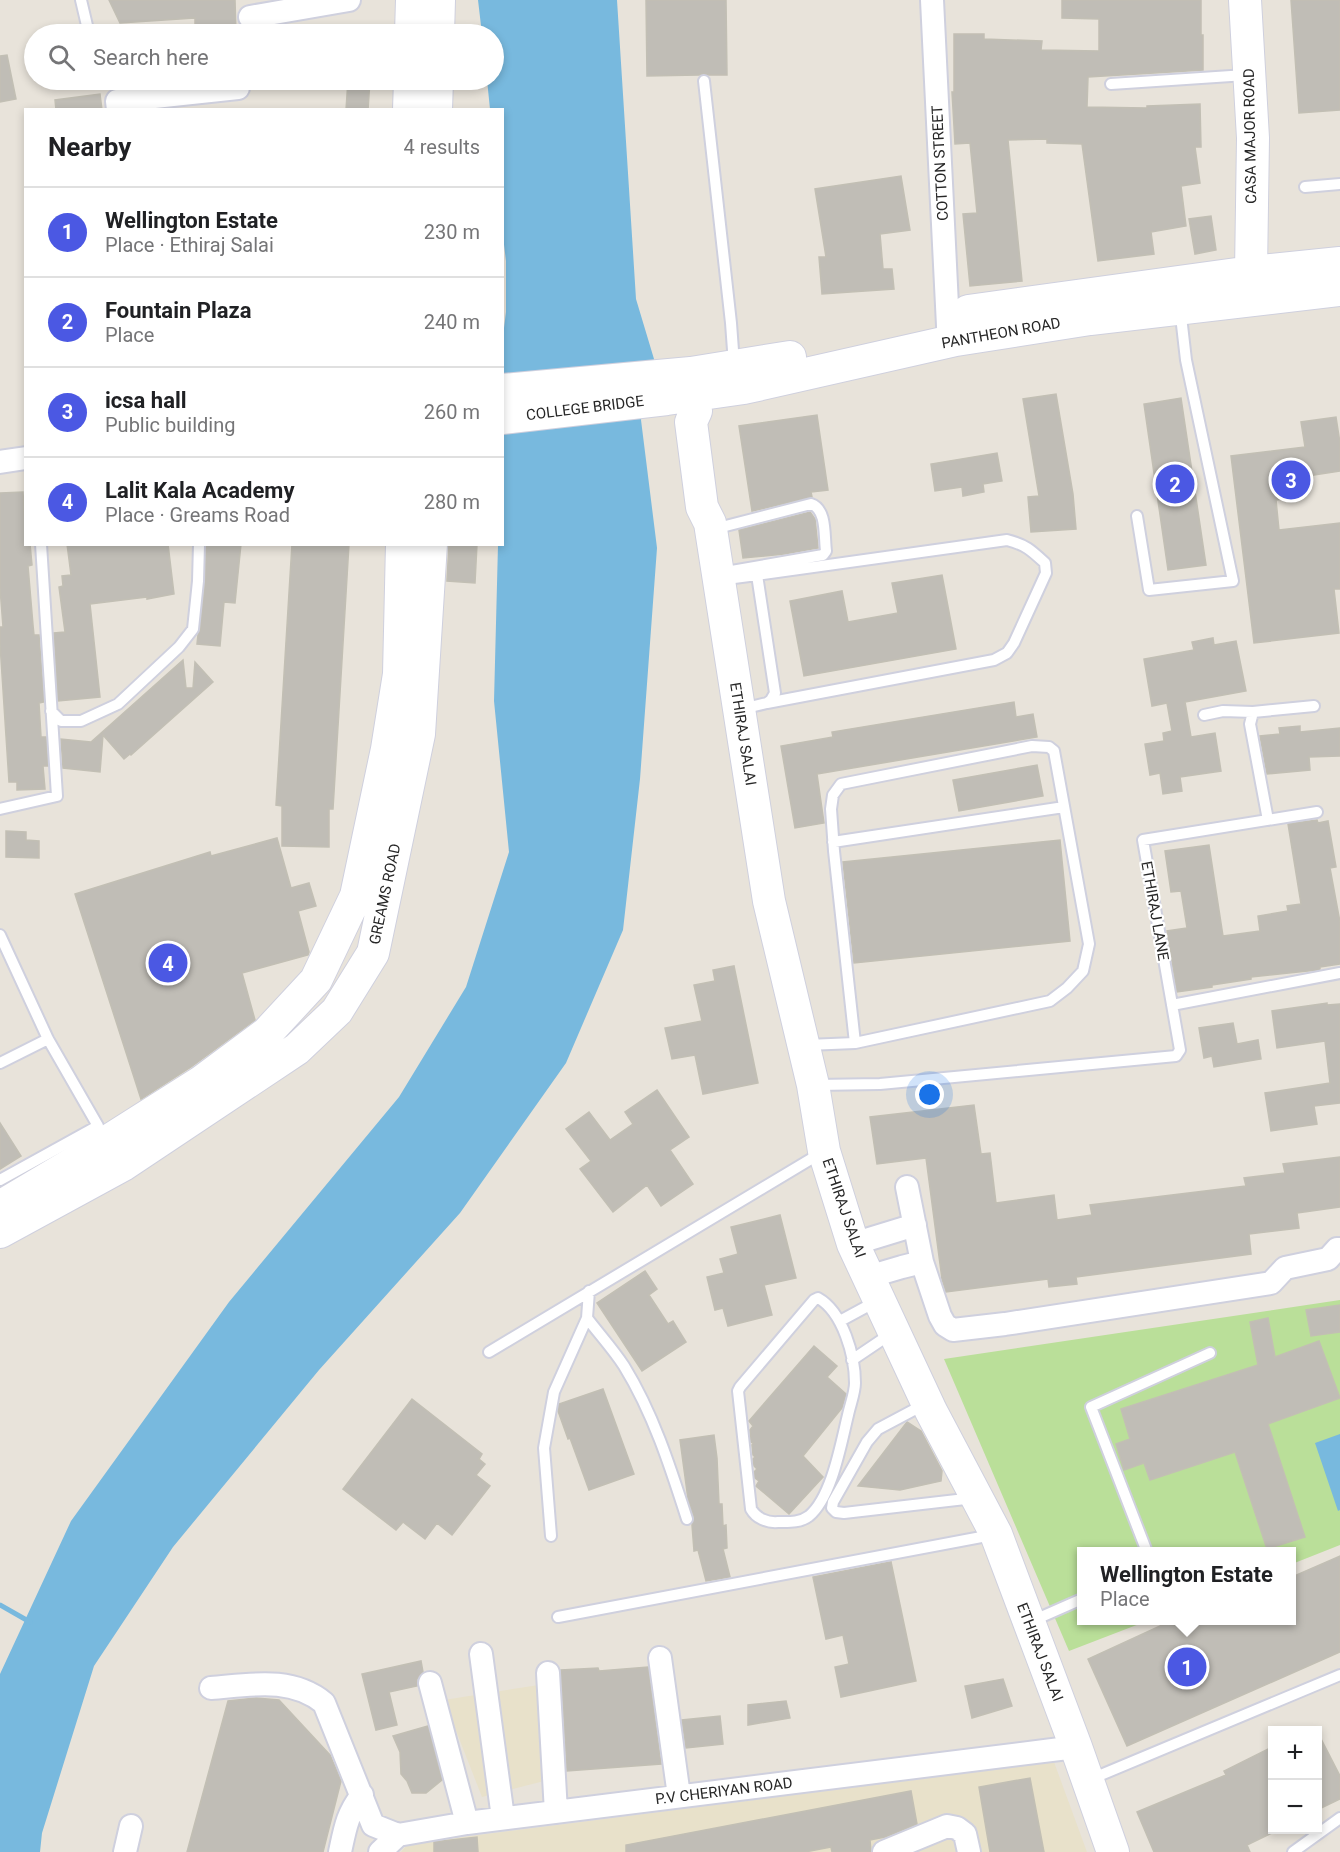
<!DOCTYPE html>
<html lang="en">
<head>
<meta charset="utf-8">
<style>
	body { margin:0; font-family:Roboto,sans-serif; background:#f6f6f6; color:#202124 }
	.controls { position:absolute; right:18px; bottom:18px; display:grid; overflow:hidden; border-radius:0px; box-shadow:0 3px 9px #0003 }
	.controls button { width:54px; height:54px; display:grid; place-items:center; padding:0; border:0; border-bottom:2px solid #e0e0e0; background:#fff; color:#202124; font:30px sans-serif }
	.you { position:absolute; left:930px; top:1095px; width:21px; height:21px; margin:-15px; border:4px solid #fff; border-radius:50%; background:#1a73e8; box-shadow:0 0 0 9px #1a73e833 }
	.badge { display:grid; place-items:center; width:39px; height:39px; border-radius:50%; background:#4b58e3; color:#fff; font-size:20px; font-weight:700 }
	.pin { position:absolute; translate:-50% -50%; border:3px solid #fff; box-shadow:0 2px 6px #0006 }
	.popup { position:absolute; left:1077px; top:1547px; width:219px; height:78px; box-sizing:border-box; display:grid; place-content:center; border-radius:0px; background:#fff; filter:drop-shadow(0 2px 4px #0005); font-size:20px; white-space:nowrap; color:#757577 }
	.popup b { font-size:22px; color:#202124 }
	.popup::after { content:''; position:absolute; left:50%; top:100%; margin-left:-12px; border:12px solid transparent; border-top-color:#fff }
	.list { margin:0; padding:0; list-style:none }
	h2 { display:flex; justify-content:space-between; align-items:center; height:78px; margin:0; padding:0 24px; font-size:26px }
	h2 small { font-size:20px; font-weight:400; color:#757577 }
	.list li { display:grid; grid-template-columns:39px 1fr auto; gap:18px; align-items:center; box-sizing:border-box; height:90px; padding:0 24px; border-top:2px solid #e0e0e0 }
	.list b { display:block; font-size:22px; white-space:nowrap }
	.list p { margin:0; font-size:20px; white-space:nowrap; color:#757577 }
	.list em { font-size:20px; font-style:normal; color:#757577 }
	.icon { flex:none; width:33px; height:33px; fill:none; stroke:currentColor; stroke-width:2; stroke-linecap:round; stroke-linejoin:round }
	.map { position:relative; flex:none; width:1340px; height:1852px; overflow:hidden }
	.search { position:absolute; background:#fff; box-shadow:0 3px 9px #0003; left:24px; top:24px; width:480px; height:66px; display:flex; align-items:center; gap:15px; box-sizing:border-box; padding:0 21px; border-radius:33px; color:#757577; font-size:22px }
	.panel { position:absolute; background:#fff; box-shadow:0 3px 9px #0003; left:24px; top:108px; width:480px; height:438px; border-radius:0px }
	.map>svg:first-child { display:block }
	.education { fill:#e8e1ca }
	.pitch { fill:#badf99 }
	.water { fill:#78b9de }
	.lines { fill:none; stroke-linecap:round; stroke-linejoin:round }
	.stream { stroke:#78b9de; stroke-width:5 }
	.building { fill:#c0bdb6; stroke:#c2bfb4; stroke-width:1.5 }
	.lane-casing { stroke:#cfd0de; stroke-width:14 }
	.street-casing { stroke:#cfd0de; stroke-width:26 }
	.secondary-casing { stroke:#cfd0de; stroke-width:34 }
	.lane { stroke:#fff; stroke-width:10 }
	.street { stroke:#fff; stroke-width:22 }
	.secondary { stroke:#fff; stroke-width:32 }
	.labels { text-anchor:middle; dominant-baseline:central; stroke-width:4.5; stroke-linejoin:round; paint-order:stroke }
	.street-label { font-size:15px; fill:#272727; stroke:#fff }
</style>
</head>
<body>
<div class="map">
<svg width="1340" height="1852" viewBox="0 0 1340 1852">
	<rect width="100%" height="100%" fill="#e8e3da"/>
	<path class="education" d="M545,1684L548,1780L482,1797L444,1700Z
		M1054,1762L1087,1852H401L408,1844Z"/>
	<path class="pitch" d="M1340,1300V1545L1292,1564V1552H1082V1620L1147,1621L1069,1651L944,1359Z"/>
	<path class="water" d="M478,0H617L636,299L654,359L641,420L657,548L640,779L623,930L566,1063L460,1213L319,1370L173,1547L94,1666L42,1833L40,1852H0V1674L71,1521L229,1302L399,1097L466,987L509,852L494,701L498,545L502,544V344L506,312V261L502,228V110L490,109L487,80H494V34H482Z
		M1340,1434V1510L1338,1511L1315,1443Z"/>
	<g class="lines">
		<path class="stream" d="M0,1605L30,1622"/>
	</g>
	<path class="building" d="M109,0H235L236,34H195V18L120,23Z
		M646,0H726L727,75H709L704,74L699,75L647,76Z
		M1062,0H1201V35H1203V70L1088,77L1087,107L1147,108V106L1200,104L1201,147H1195L1200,183L1181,186L1186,226L1151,232L1154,254L1098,261L1082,144L1047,143V139L1008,140L1022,281L970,286L963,214L977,213L970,143L955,144L952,92H954V34H984V39L1042,41L1041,50L1099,51V19L1062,18Z
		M1291,0H1340V110L1299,113Z
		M7,55L16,99L0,102V56Z
		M130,80H181V81L130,86Z
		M348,80H370L368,110H346Z
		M100,94L102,110H56L55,100Z
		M901,176L910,230L880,234L883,269H892L894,289L822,294L819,257H826L815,189Z
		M1211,216L1216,250L1195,254L1189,219Z
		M1056,394L1073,494L1076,529L1031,532L1028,497L1039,496L1023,399Z
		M1181,398L1206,565L1168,570L1144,404Z
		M817,415L828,490L811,492L812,497L752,511L739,426Z
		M1336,417L1340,443V471L1288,479L1290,498L1276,500L1279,530L1340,523V589H1334L1339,633L1254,643L1231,456L1305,447L1301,422Z
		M997,453L1002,481L983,484L984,492L963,496L962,487L935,491L931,464Z
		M23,492L26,544H30L32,565L28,566L33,625L34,635H39L44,702L39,703L41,737H46L48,766H43L45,789L17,790V782H9L0,644V627H3L0,588V493Z
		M810,512L815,519L818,548L784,554L743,558L739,530Z
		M67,544H168L174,594L147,599V597L90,604L100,697L58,701L54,633L65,632L59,587L63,586L62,576L71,575Z
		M206,544H241L235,603L224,602L220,646L197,644L198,635L200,630L205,582Z
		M292,544H349L333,809H329V847L282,846V806L276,805Z
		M449,544H477L475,583L447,581Z
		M942,575L956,649L804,676L790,601L842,591L848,622L898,613L892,583Z
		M1213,638L1214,645L1236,641L1246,691L1185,702L1191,737L1215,733L1221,771L1180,777L1182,791L1163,794L1160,773L1150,775L1145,744L1164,741L1163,733L1172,731L1167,703L1152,706L1144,659L1194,650L1192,642Z
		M183,660L186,688H193L195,662L213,682L131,755L130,754L124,759L103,735L100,772L63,768L61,739L91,742Z
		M1014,702L1016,717L1033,714L1037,737L817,774L824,823L795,828L781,746L833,737L832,732Z
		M1300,726V732L1340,728V756L1309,757L1310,770L1267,774L1260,736L1280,734L1279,728Z
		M1037,765L1043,796L959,811L953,780Z
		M1317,820L1318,823L1328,821L1336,867L1330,868L1340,922V964L1320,967V969L1317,970L1251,977V979L1212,985V987L1177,992L1167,931L1187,928L1181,891L1171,892L1165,851L1209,845L1223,936L1260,931L1258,916L1288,911L1287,906L1301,904L1288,824Z
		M6,831L26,832V840L39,841V858L6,857Z
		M277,838L291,888L309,883L316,906L298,911L309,952L308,955L242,973L255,1020L191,1067L141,1099L75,894L210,852L211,856Z
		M1060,840L1070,941L854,963L843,862Z
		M734,966L758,1083L703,1094L695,1055L672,1059L665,1028L702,1021L694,985L715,981L713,970Z
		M1327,1003V1005L1340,1004V1103L1314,1106L1317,1124L1271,1131L1265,1093L1330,1083L1325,1041L1277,1048L1272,1011Z
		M1233,1023L1237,1044L1258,1040L1261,1059L1214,1067L1212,1056L1204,1058L1199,1028Z
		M657,1090L689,1137L670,1150L693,1184L661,1206L647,1185L613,1212L580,1169L591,1161L566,1129L589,1112L610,1140L633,1124L625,1112Z
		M974,1105L981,1154L990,1153L996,1203L1054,1195L1057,1220L1092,1215L1090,1205L1246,1186L1244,1178L1285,1173L1283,1164L1340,1157V1207L1297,1213L1299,1228L1249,1234L1251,1254L1076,1277L1077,1284L1049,1287L1048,1279L946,1292L942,1279L926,1158L877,1164L870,1117Z
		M0,1123L21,1156L0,1169Z
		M780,1215L796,1278L764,1285L772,1315L728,1326L723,1308L715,1310L707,1277L724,1273L720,1259L738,1254L731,1227Z
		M645,1271L657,1289L649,1295L668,1324L673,1321L686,1342L642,1371L597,1303Z
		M1340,1305V1332L1311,1336L1306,1310Z
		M1268,1318L1275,1357L1319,1341L1340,1398L1268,1424L1305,1537L1267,1549L1235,1452L1150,1480L1144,1463L1124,1470L1116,1444L1130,1439L1121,1409L1258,1365L1250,1322Z
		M814,1346L837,1366L827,1377L846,1394L842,1408L803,1456L823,1477L789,1514L756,1486L759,1481L755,1478L754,1472L757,1469L754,1466L753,1459L755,1457L753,1455L752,1445L753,1443L751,1442L750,1430L753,1426L749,1421Z
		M603,1389L634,1474L589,1490L570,1438L568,1439L558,1411L559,1404Z
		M412,1399L482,1454L479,1459L485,1464L476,1475L490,1486L452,1535L437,1523L425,1539L403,1522L396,1530L343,1489Z
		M907,1422L921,1431L942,1471L941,1481L900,1490L858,1486Z
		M714,1435L717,1458L719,1504H722L723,1526L726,1525L727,1548L723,1549L730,1577L706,1581L698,1550L694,1551L692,1525L694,1517L688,1499L680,1440Z
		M1340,1556V1652L1127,1746L1088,1659L1173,1620H1292V1577Z
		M891,1562L916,1681L841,1697L835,1667L849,1664L843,1635L826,1639L813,1577Z
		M421,1661L423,1672L417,1679V1686L389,1692L397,1725L376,1730L362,1674Z
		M648,1667L661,1764L567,1771L561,1670L598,1668L599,1671Z
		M1003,1679L1012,1706L972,1718L965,1686Z
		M256,1698L279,1700L330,1755L341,1781L323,1852H187L228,1701Z
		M786,1701L790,1718L748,1725V1705Z
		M720,1716L723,1744L686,1748L682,1720Z
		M428,1726L442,1780L426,1793H412L407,1781L401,1774L400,1752L393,1736Z
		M1317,1731L1340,1776V1799L1317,1810Z
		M1272,1747V1833L1247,1845L1250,1852H1154L1137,1812L1226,1775L1224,1771Z
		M1030,1778L1044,1852H990L979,1787Z
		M911,1791L917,1824L885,1837L870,1840L871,1852H832L831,1847L805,1852H626V1845Z
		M477,1837L478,1852H434V1842Z"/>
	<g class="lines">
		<defs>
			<path id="lane" d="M81,0L89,34
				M704,81L731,323L734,364
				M1111,84L1246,75
				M1305,187L1340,184
				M1137,516L1149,590L1233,581L1186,360L1182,325
				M714,529L811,504C827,509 824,536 826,551L823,555L720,573
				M734,578L757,575L775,693L771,700L767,703
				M742,709L767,703L994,660L1007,653L1014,643L1046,573L1045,563C1031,550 1026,545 1007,540L757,575
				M51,711L61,721H81L118,704L179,647L193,629L198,581L199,544
				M1204,715L1223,711L1253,712
				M0,809L57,796L41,544
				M1268,820L1250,724L1253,712L1314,706
				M833,842L1064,807
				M0,935L48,1039L98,1126L0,1180
				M1172,1005L1340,973
				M807,1045L855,1043L1050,1001L1067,988L1083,971L1089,944L1054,751L1049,747L1032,746L841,784L833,795L831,809L834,851L855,1043
				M0,1063L48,1039
				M816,1085L880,1084L1176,1056L1180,1050L1143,840L1317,812
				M818,1298C843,1312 855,1356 855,1383C855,1393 850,1405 848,1415C841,1443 832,1497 809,1516C800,1523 788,1522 778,1522C767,1523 756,1518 751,1509L738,1391L740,1387L814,1300Z
				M587,1318C599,1334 613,1349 624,1366C653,1413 670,1466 687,1519
				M840,1321L877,1301
				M489,1352L821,1153
				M852,1360L892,1333
				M925,1404L878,1429L867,1442L833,1502L832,1508L836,1512L844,1513L974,1498
				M551,1536L544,1448L554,1392L587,1318L589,1291
				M1147,1552L1091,1407L1210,1353
				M558,1617L992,1535
				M1032,1621L1082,1599
				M1091,1779L1340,1675
				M1293,1852L1340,1818"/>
			<path id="street" d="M932,0L948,326
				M250,17L349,0
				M118,110L117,101L238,88
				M0,462L26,458
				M907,1187L922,1262L940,1316L945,1325L953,1330L1005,1324L1271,1283L1285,1268L1328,1259L1337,1249H1340
				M853,1244L915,1225
				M868,1277L902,1267L922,1262
				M481,1654L503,1818
				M660,1658L679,1796
				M548,1673L556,1812
				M430,1683L467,1823
				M211,1688C250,1685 291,1676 324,1703L373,1825L398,1835
				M125,1852L131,1826
				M340,1852C345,1829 347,1814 362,1795
				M380,1852L398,1835L467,1823L1076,1747
				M884,1852L947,1826L957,1828L965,1834L969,1852"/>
			<path id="secondary" d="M1245,0L1253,138L1251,272
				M411,34L412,0
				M438,34L439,0
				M409,110L410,80
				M436,110L437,80
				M953,325L968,311L1251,272L1340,263
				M502,390L691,373L790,357
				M696,411L691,422L702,507L710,523L769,901L813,1085L824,1151L853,1244L931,1411L996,1534L1076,1747L1113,1852
				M502,418L667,399L744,388L956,340L1090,319L1340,290
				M0,1207L67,1167L201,1082L267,1033L316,980L356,896L387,749L399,674L402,544
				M0,1232L123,1165L297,1049L337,1011L373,953L419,734L431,544"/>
		</defs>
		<use href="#lane" class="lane-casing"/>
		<use href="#street" class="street-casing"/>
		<use href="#secondary" class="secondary-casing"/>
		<use href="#lane" class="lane"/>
		<use href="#street" class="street"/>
		<use href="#secondary" class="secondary"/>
	</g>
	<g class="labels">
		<g class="street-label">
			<text transform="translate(1250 136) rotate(-91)">CASA MAJOR ROAD</text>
			<text transform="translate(940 163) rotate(-93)">COTTON STREET</text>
			<text transform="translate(1001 333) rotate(-10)">PANTHEON ROAD</text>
			<text transform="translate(585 408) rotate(-7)">COLLEGE BRIDGE</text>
			<text transform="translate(743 734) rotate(81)">ETHIRAJ SALAI</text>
			<text transform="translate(385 894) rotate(-78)">GREAMS ROAD</text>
			<text transform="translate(1155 911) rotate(80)">ETHIRAJ LANE</text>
			<text transform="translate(844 1208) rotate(71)">ETHIRAJ SALAI</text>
			<text transform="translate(1040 1652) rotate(69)">ETHIRAJ SALAI</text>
			<text transform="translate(724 1791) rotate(-7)">P.V CHERIYAN ROAD</text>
		</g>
	</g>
</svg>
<div class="controls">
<button>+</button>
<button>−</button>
</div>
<div class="you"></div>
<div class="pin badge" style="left:1187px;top:1667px">1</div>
<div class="popup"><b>Wellington Estate</b>Place</div>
<div class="pin badge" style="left:1175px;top:484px">2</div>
<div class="pin badge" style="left:1291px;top:480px">3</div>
<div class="pin badge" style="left:168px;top:963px">4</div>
<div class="search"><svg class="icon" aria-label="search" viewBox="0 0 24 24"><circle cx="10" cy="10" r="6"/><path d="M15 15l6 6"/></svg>Search here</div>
<section class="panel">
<h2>Nearby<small>4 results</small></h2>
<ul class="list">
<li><span class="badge">1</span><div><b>Wellington Estate</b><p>Place · Ethiraj Salai</p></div><em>230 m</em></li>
<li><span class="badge">2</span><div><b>Fountain Plaza</b><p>Place</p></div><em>240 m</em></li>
<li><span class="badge">3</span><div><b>icsa hall</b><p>Public building</p></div><em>260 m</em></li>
<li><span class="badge">4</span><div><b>Lalit Kala Academy</b><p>Place · Greams Road</p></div><em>280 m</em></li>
</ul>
</section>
</div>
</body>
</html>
